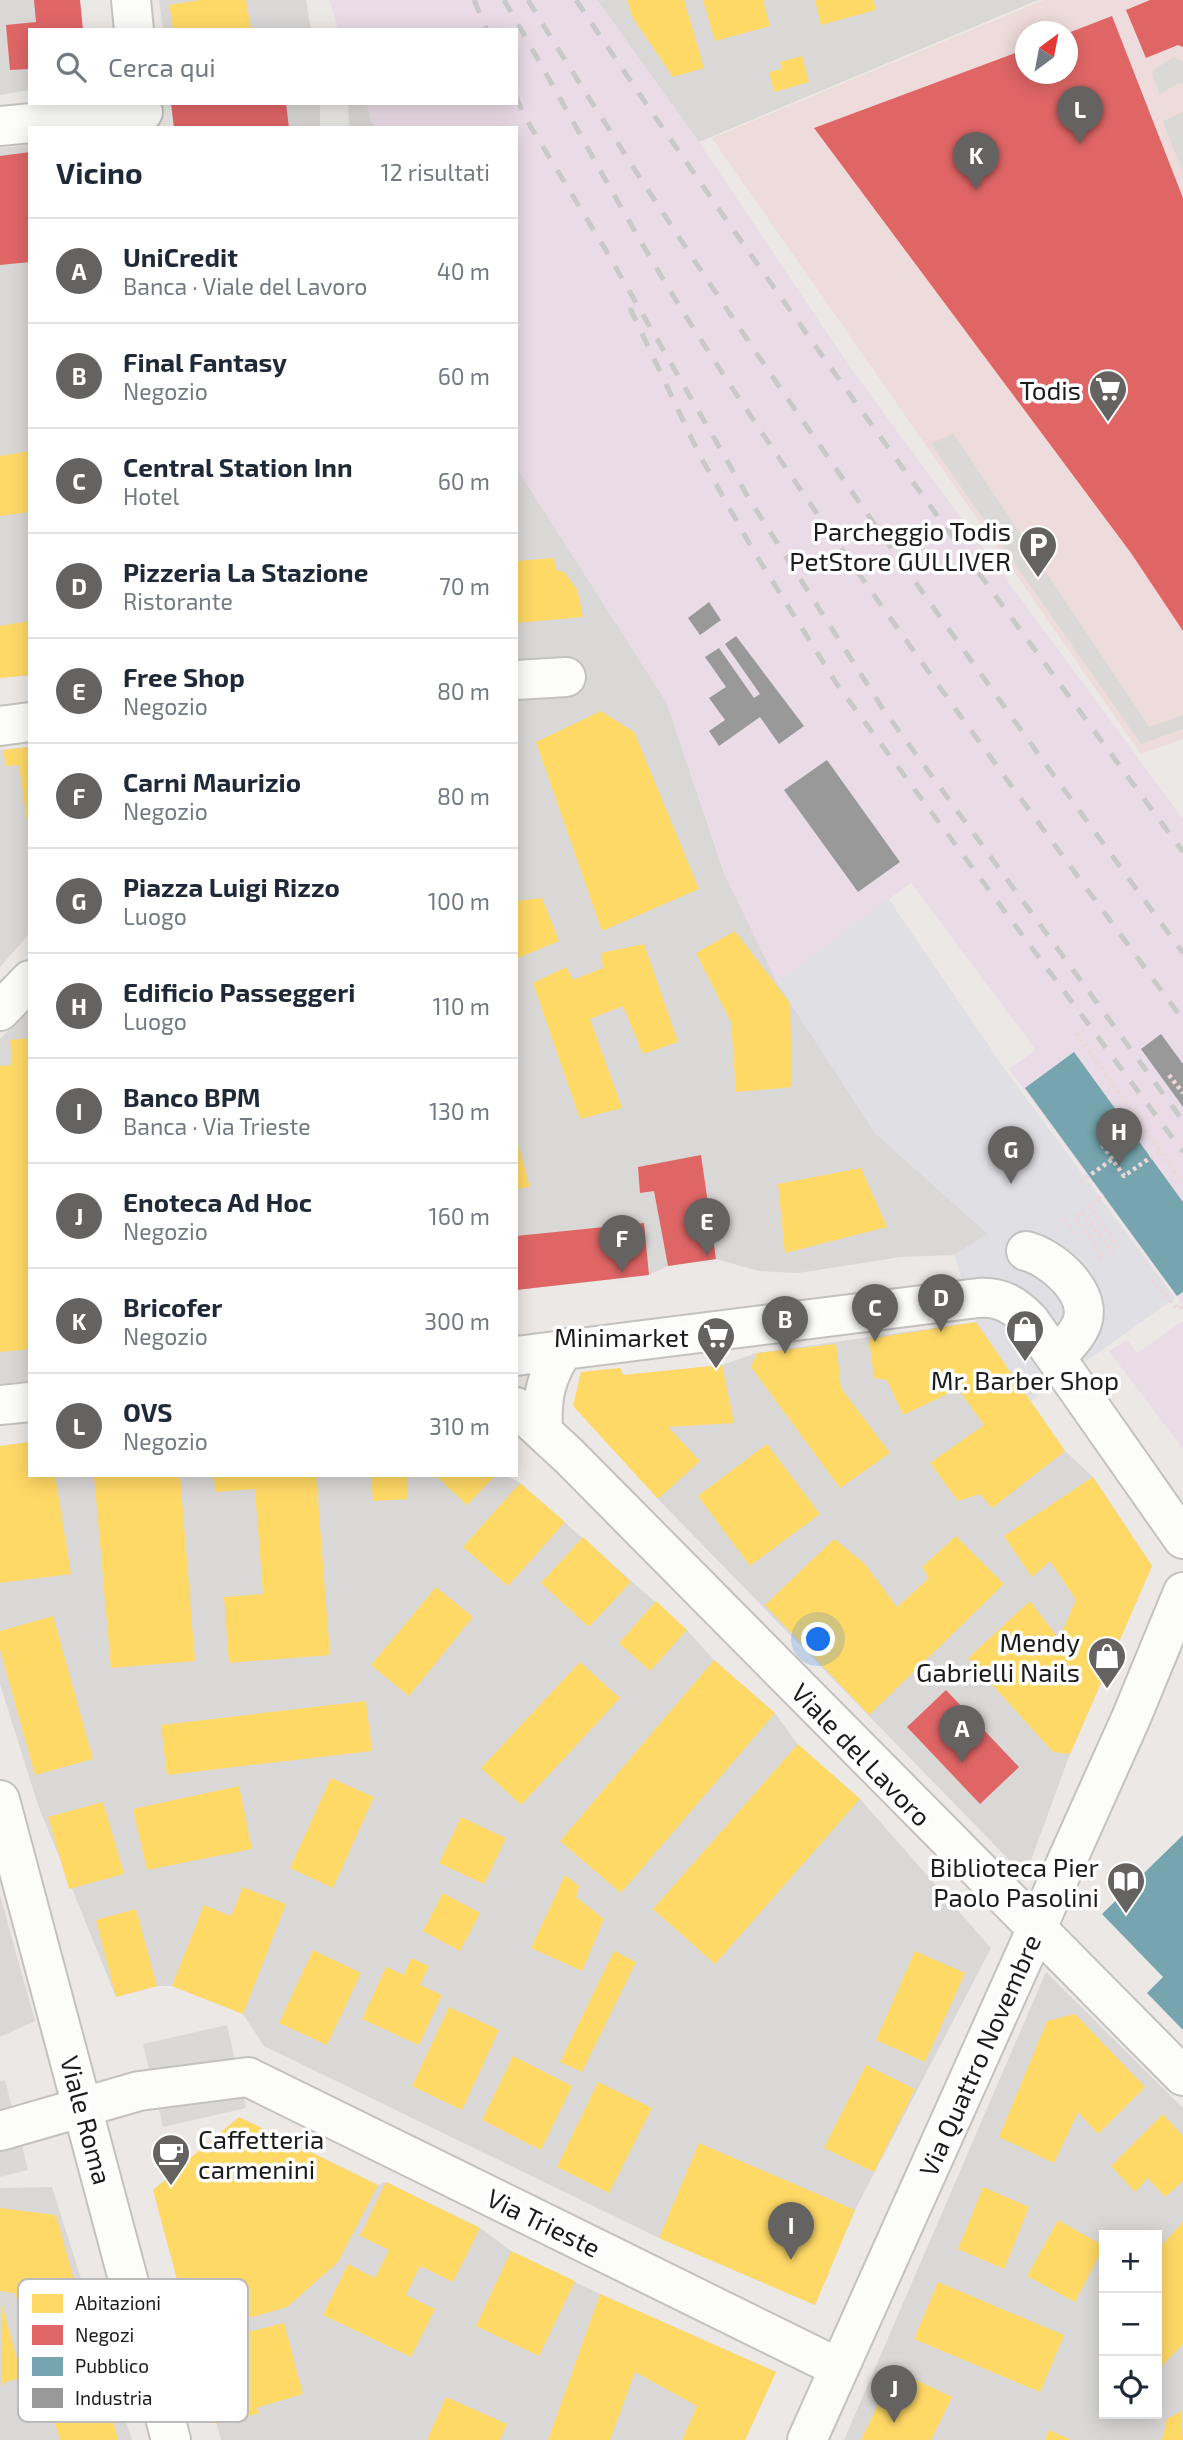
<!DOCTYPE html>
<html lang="it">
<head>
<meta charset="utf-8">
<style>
	body { margin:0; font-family:"Exo 2",sans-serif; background:#f6f6f7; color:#1f2937 }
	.controls { position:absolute; right:21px; bottom:21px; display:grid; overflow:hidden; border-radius:0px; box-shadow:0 4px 18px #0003 }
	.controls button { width:63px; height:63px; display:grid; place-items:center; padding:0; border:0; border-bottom:2px solid #e0e1e3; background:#fff; color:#1f2937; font:35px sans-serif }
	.compass { position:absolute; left:1015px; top:21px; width:63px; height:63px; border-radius:50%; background:#fff; box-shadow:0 4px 18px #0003; rotate:32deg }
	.you { position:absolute; left:819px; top:1640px; width:24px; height:24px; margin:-18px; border:5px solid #fff; border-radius:50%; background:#1a73e8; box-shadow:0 0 0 10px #1a73e833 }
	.badge { display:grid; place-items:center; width:46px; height:46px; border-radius:50%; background:#646362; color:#fff; font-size:23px; font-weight:700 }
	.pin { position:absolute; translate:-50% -58px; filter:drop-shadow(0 2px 4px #0008) }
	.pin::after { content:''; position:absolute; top:37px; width:24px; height:21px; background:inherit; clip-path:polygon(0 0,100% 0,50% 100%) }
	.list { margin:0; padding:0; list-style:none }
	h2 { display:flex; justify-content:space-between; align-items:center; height:91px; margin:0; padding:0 28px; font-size:30px }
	h2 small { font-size:23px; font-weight:400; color:#747a83 }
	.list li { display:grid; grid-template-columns:46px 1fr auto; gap:21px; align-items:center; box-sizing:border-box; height:105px; padding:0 28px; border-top:2px solid #e0e1e3 }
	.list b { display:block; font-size:26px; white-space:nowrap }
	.list p { margin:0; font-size:23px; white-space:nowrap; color:#747a83 }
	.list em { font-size:23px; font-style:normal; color:#747a83 }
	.icon { flex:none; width:38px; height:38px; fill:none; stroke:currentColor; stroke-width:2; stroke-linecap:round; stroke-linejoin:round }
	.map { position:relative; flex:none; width:1183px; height:2440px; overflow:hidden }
	.search { position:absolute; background:#fff; box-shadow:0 4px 18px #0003; left:28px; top:28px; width:490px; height:77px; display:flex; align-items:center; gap:18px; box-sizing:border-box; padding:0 24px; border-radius:0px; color:#747a83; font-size:26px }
	.panel { position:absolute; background:#fff; box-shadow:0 4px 18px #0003; left:28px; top:126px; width:490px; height:1351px; border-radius:0px }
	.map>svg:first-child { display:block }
	.residential { fill:#dad8d7; fill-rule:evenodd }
	.commercial { fill:#eedbdb; fill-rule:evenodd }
	.industrial { fill:#e9dce6 }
	.parking { fill:#dbd9d8 }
	.plaza { fill:#dfdfe4 }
	.homes { fill:#ffd966 }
	.shops { fill:#e06666 }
	.public { fill:#76a5af }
	.industry { fill:#999 }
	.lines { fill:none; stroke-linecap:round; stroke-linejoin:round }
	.minor-casing { stroke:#c3c2c1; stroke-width:42 }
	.path { stroke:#ebd8d8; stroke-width:4.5; stroke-dasharray:3.5 3.5; stroke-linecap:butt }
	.minor { stroke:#fcfcfb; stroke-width:38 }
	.rail { stroke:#c9c9c8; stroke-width:5; stroke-dasharray:14 14; stroke-linecap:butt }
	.labels { text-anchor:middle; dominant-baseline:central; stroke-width:7; stroke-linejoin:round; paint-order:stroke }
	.poi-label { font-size:26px; fill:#1c1c1c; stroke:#fff; text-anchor:end }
	.street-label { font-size:26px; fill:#1c1c1c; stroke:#fff }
	.key { fill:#fff; stroke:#bbb; stroke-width:2 }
	.key-label { font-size:19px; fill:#1c1c1c }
</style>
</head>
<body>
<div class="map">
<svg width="1183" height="2440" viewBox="0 0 1183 2440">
	<rect width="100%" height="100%" fill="#ebe8e5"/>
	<path class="residential" d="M0,0H80L30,30V90L0,95Z
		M159,0H306L311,30H163Z
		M597,0H1038L699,142Z
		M171,103H320V128H174Z
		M348,103H366L374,128H349Z
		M30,145V675L0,678V148Z
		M516,467L667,703L724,873L777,982L875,1133L988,1234L954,1255L901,1257L798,1273L759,1271L716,1259L668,1266L649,1275L516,1290Z
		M30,747V933L0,967V750Z
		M30,1009V1381L0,1384V1039Z
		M976,1322L1065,1451L1093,1477L1152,1566L1070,1754L1030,1863L1015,1866L658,1499L620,1368L624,1375L722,1365L757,1353Z
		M30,1442V1475H506L520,1483L687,1630L714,1660L775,1713L798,1745L860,1799L991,1948L855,2210L815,2305L659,2238L264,2046L243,2014L172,1986H157L116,1997L38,1805L0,1684V1446Z
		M0,1895L35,2021L0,2037Z
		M1046,1972L1183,2108V2440H844ZM1104,2235H1157V2414H1104Z
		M239,2117L378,2185L386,2182L480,2228L511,2251L600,2294L776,2372L745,2440H221L153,2190Z
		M52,2187L132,2440H0V2188Z"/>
	<path class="commercial" d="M1044,0H1183V739L1141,754L712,138ZM1026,32H1068V74H1026Z"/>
	<path class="industrial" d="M329,0H597L699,142L852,370L1183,819V1305L1009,1069L1036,1050L911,883L777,982L724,873L667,703L516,467V128H374L366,103H516V30H339Z
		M1183,1321V1449L1109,1351L1127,1340L1137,1353Z"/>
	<path class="parking" d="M1173,57L1183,61V84L1178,83L1160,94L1151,72Z
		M1183,112V173L1163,121Z
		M953,433L1149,727L1183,715V729L1141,744L931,444Z
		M227,2025L246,2108L163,2127L143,2044Z
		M5,2080L28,2170L0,2177V2081Z"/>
	<path class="plaza" d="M888,898L1006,1071L1175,1298L1030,1401L976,1322L954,1255L988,1234L875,1133L777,982Z"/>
	<path class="homes" d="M201,0H246L251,29L173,30L169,5Z
		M627,0H684L704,68L673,77L633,18Z
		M703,0H763L770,26L715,41Z
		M815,0H873L876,10L821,25Z
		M802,56L809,82L774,92L769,72L782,69L780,62Z
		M30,451V512L0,516V456Z
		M554,558L556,570L564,572L577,589L583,617L516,623V561Z
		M30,621V675L0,678V626Z
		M601,711L634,732L699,889L602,931L536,742Z
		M30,747V828H28L19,765L6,766L3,750Z
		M542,898L559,941L516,959V901Z
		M735,931L790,1003L792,1087L736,1092L731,1022L696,953Z
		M644,944L678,1042L643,1054L623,1006L590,1019L622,1108L580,1119L533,983L566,967L573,980L603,968L601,953Z
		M30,1038V1349L0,1352V1066L12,1065L10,1040Z
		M516,1136L530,1187L516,1189Z
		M861,1168L887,1227L785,1253L778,1184Z
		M976,1322L1065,1451L992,1508L980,1494L958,1501L930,1463L984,1425L958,1389L903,1415L887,1380L874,1378L869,1339Z
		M836,1344L841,1388L890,1453L840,1488L751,1367L757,1353Z
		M722,1365L734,1423L668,1427L700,1461L658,1499L573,1406L581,1372L620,1368L623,1375Z
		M30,1442V1475H55L71,1574L0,1583V1446Z
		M767,1444L820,1514L750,1566L698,1496Z
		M94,1475H180L195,1661L111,1668Z
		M214,1475H316L330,1655L229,1663L224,1597L263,1594L255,1489L215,1492Z
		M371,1475H407L408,1499L373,1501Z
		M435,1475H496L467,1505Z
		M1093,1477L1152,1566L1070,1754L1053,1752L968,1658L1030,1601L1059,1639L1076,1600L1050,1561L1032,1577L1004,1536Z
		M520,1483L565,1522L508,1586L463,1547Z
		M956,1536L1004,1584L869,1715L765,1605L834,1539L864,1563L897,1607L929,1578L922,1567Z
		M583,1537L631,1582L589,1627L541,1583Z
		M436,1587L473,1617L409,1696L371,1665Z
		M656,1601L687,1630L650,1671L619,1643Z
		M53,1616L93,1759L35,1775L0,1649V1631Z
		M714,1660L775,1713L621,1893L560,1841Z
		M580,1662L620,1698L521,1805L481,1768Z
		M366,1701L372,1751L167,1775L161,1725Z
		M798,1744L860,1799L715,1964L653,1909Z
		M331,1778L374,1797L333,1888L290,1868Z
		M239,1786L252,1849L147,1870L133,1809Z
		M103,1802L124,1874L69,1889L48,1817Z
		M461,1817L506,1838L484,1884L439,1863Z
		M565,1875L579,1886L576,1897L604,1919L582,1971L531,1948Z
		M243,1887L286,1904L243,2014L172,1986L204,1905L231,1916Z
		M443,1893L480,1913L460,1951L423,1931Z
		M136,1909L157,1986L116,1997L96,1920Z
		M313,1950L361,1973L327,2045L279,2023Z
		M614,1951L636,1962L582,2072L560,2062Z
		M915,1951L965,1973L925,2062L876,2040Z
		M411,1958L429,1966L420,1985L442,1995L419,2045L362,2019L386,1967L404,1975Z
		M449,2007L499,2030L462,2110L412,2086Z
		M1075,2014L1145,2087L1098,2134L1078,2112L1054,2163L999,2137L1047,2021Z
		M513,2056L572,2086L541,2150L482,2120Z
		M866,2065L915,2089L874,2172L824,2148Z
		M598,2082L652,2108L609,2193L557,2167Z
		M1163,2114L1183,2136V2181L1165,2197L1148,2178L1135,2192L1111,2166Z
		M239,2117L378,2185L338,2262L287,2307L245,2319L248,2332L284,2323L303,2394L256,2408L260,2413L216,2424L153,2190Z
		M699,2143L855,2210L815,2305L659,2238Z
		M386,2182L480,2228L453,2282L420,2266L406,2295L435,2309L411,2357L323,2315L348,2264L375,2278L389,2250L360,2236Z
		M983,2187L1029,2207L1004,2269L958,2249Z
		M0,2208L56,2215L118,2440H60L15,2293L0,2291Z
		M1058,2220L1104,2246L1075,2302L1027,2276Z
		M1183,2222V2344L1157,2371V2250Z
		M511,2251L575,2281L539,2356L476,2326Z
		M938,2282L1064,2335L1040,2392L914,2339Z
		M600,2294L776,2372L745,2440H682L697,2406L635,2372L610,2440H548Z
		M1,2301L22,2377L3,2383L1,2391Z
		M895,2370L952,2397L931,2440H861Z
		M446,2397L507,2424L500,2440H427Z
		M1181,2411L1183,2440H1162L1167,2419Z
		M1049,2430L1071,2440H1045Z"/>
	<path class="shops" d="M34,0H80L83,30H30V69L10,70L6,25L36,22Z
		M1150,0H1183V47L1178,45L1146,58L1126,10Z
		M1112,16L1183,198V631L1131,553L814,128L1026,49V74H1068V33Z
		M171,103H286L289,128H174Z
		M30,152V262L0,265V156Z
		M701,1155L716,1259L668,1266L654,1191L640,1193L638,1167Z
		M644,1223L649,1275L516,1290V1236Z
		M946,1690L1019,1767L980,1804L907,1727Z"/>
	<path class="public" d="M1074,1052L1183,1202V1292L1177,1296L1025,1088Z
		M1183,1835V2030L1147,1993L1163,1977L1102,1914Z"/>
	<path class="industry" d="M709,602L721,620L700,635L688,618Z
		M736,636L804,726L779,744L760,717L719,746L709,731L725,720L709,698L726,687L705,657L719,648L754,698L760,694L725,644Z
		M827,760L900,862L858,892L784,790Z
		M1161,1034L1183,1064V1107L1141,1049Z"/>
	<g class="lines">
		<defs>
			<path id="minor" d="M131,0L134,30
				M0,126L143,112
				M516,680L566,677
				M0,726L30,722
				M0,1011L30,980
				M1026,1251C1051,1257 1093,1292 1082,1323C1077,1336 1065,1347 1056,1358
				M516,1356L978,1298C1001,1296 1016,1306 1030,1321L1183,1539
				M0,1405L30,1402
				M516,1407L569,1456L1183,2076
				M543,1430C541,1397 546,1375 565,1348
				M0,1800L171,2440
				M0,2131L139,2091L248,2077L839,2368
				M807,2440L1131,1718L1183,1592"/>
		</defs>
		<use href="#minor" class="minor-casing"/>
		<path class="path" d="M1076,1033L1183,1183
			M1169,1075L1183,1093
			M1139,1122L1103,1146L1124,1176L1160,1151
			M1080,1182L1133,1145
			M1064,1219L1076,1235
			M1098,1260L1103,1256L1075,1217L1082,1212L1112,1252L1118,1246L1089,1206L1103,1194
			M1151,1279L1178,1309L1183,1306"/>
		<use href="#minor" class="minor"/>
		<path class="rail" d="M474,0L487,30
			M504,0C567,108 625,220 692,326C845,565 1016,791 1183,1020
			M528,0C729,328 956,642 1183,953
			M576,0C770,290 977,571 1183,852
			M516,97L526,119L604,247L748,497L883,709L1183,1121
			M630,308L699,454L753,550L838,686L1183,1152"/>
	</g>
	<defs>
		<symbol id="supermarket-pin" viewBox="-11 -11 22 30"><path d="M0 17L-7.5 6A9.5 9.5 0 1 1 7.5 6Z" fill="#646362" stroke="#fff"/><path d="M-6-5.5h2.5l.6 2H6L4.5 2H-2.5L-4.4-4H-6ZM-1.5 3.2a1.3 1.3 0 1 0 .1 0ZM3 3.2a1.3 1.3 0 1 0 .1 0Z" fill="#fff"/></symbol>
		<symbol id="parking-pin" viewBox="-11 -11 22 30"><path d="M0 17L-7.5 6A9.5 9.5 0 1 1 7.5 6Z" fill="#646362" stroke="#fff"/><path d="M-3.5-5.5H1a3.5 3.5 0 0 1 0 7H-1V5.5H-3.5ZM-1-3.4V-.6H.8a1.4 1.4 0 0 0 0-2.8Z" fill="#fff"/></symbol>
		<symbol id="shop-pin" viewBox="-11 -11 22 30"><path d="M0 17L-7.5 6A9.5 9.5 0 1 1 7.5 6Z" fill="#646362" stroke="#fff"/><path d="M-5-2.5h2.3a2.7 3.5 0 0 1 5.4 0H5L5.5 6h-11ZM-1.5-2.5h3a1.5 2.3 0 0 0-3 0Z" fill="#fff"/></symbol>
		<symbol id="library-pin" viewBox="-11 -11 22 30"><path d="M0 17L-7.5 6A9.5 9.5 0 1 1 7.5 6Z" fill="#646362" stroke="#fff"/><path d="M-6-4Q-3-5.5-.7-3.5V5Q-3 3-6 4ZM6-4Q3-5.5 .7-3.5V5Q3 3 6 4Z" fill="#fff"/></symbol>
		<symbol id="cafe-pin" viewBox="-11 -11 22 30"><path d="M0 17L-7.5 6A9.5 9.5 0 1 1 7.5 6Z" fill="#646362" stroke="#fff"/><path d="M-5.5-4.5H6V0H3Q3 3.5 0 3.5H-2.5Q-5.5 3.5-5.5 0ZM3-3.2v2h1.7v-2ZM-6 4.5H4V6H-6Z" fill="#fff"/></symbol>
	</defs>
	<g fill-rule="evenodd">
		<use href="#supermarket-pin" x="1086" y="367" width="44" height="60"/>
		<use href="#parking-pin" x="1016" y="523" width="44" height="60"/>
		<use href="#shop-pin" x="1003" y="1307" width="44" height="60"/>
		<use href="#supermarket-pin" x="694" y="1314" width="44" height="60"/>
		<use href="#shop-pin" x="1085" y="1634" width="44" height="60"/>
		<use href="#library-pin" x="1104" y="1859" width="44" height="60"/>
		<use href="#cafe-pin" x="149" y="2131" width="44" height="60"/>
	</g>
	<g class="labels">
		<g class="poi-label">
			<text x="1081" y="389">Todis</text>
			<text x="1011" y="530">Parcheggio Todis<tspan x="1011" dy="30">PetStore GULLIVER</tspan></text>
			<text x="689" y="1336">Minimarket</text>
			<text x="1025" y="1379" text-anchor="middle">Mr. Barber Shop</text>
			<text x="1080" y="1641">Mendy<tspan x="1080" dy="30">Gabrielli Nails</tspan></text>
			<text x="1099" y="1866">Biblioteca Pier<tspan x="1099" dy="30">Paolo Pasolini</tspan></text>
			<text x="198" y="2138" text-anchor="start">Caffetteria<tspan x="198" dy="30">carmenini</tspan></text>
		</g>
		<g class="street-label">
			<text transform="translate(862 1754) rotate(46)">Viale del Lavoro</text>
			<text transform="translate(979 2055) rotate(-66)">Via Quattro Novembre</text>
			<text transform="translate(87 2120) rotate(75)">Viale Roma</text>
			<text transform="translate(544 2222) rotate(26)">Via Trieste</text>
		</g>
	</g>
	<rect x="18" y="2279" width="230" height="143" rx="10" class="key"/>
	<rect x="32" y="2294" width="31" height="19" fill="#ffd966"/>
	<rect x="32" y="2325" width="31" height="20" fill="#e06666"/>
	<rect x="32" y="2357" width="31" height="19" fill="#76a5af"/>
	<rect x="32" y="2388" width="31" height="20" fill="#999"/>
	<g class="key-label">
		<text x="75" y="2310">Abitazioni</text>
		<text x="75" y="2342">Negozi</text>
		<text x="75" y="2373">Pubblico</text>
		<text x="75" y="2405">Industria</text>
	</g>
</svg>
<div class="controls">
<button>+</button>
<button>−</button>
<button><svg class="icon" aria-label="locate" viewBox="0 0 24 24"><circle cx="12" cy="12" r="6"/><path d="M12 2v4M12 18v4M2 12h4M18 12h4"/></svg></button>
</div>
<svg class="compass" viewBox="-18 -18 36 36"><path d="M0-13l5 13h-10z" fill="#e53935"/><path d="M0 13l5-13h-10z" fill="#747a83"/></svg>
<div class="you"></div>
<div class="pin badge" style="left:962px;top:1763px">A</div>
<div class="pin badge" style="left:785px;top:1354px">B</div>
<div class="pin badge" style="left:875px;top:1342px">C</div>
<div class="pin badge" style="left:941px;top:1332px">D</div>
<div class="pin badge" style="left:707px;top:1256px">E</div>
<div class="pin badge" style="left:622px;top:1273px">F</div>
<div class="pin badge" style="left:1011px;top:1184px">G</div>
<div class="pin badge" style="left:1119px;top:1166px">H</div>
<div class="pin badge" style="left:791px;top:2260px">I</div>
<div class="pin badge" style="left:894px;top:2423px">J</div>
<div class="pin badge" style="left:976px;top:190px">K</div>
<div class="pin badge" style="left:1080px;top:144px">L</div>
<div class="search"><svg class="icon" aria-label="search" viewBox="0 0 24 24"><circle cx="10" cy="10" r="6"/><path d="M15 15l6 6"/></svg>Cerca qui</div>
<section class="panel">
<h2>Vicino<small>12 risultati</small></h2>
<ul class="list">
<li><span class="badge">A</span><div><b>UniCredit</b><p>Banca · Viale del Lavoro</p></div><em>40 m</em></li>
<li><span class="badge">B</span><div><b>Final Fantasy</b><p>Negozio</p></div><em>60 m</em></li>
<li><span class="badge">C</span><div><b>Central Station Inn</b><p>Hotel</p></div><em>60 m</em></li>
<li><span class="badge">D</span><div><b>Pizzeria La Stazione</b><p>Ristorante</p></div><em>70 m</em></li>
<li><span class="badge">E</span><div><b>Free Shop</b><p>Negozio</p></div><em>80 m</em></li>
<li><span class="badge">F</span><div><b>Carni Maurizio</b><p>Negozio</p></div><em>80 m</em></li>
<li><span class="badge">G</span><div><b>Piazza Luigi Rizzo</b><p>Luogo</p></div><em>100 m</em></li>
<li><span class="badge">H</span><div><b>Edificio Passeggeri</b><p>Luogo</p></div><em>110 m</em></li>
<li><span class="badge">I</span><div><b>Banco BPM</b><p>Banca · Via Trieste</p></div><em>130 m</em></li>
<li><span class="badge">J</span><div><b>Enoteca Ad Hoc</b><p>Negozio</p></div><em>160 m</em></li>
<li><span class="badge">K</span><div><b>Bricofer</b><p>Negozio</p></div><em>300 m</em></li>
<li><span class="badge">L</span><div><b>OVS</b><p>Negozio</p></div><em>310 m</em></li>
</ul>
</section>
</div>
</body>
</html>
